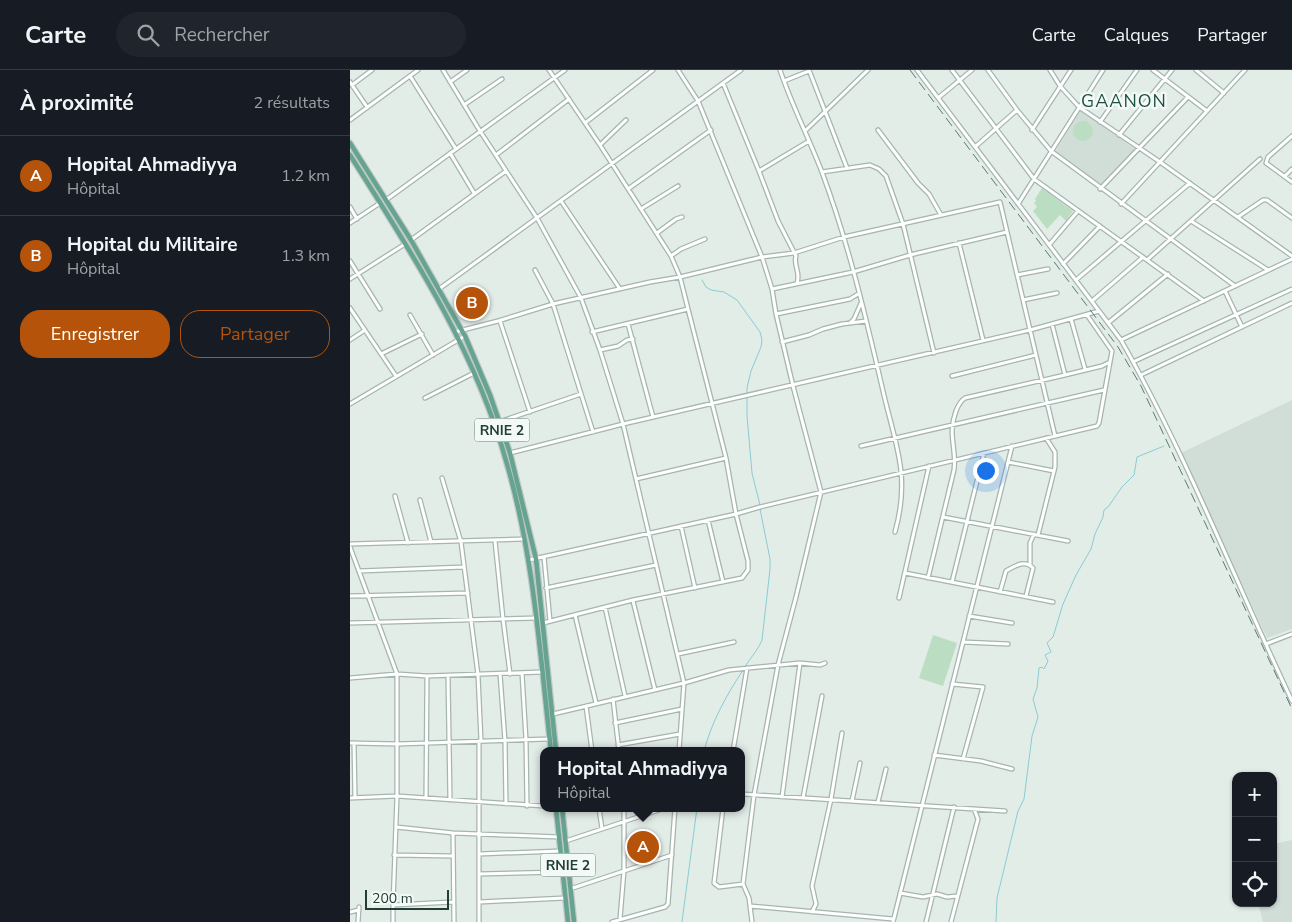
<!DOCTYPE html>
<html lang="fr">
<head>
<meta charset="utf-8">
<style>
	body { margin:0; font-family:"Nunito Sans",sans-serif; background:#20242c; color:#f1f3f6 }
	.controls { position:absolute; right:15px; bottom:15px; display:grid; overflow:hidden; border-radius:10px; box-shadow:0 1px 4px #0004 }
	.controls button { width:45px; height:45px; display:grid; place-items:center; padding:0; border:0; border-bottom:1px solid #363941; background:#171b24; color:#f1f3f6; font:25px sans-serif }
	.scale { position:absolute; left:15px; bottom:12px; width:84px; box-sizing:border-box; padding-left:5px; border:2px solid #223e35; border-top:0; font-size:14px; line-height:18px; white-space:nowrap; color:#223e35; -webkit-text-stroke:4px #f3f9f6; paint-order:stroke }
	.you { position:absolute; left:635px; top:400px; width:18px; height:18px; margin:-12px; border:4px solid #fff; border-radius:50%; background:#1a73e8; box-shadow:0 0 0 8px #1a73e833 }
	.badge { display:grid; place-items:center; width:32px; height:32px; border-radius:50%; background:#b45309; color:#fff; font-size:16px; font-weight:700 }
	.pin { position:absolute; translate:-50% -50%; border:2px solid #fff; box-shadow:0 1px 5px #0006 }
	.popup { position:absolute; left:190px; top:677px; width:205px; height:65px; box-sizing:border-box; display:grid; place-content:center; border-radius:10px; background:#171b24; filter:drop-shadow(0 1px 4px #0005); font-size:16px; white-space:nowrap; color:#9ea1a6 }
	.popup b { font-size:19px; color:#f1f3f6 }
	.popup::after { content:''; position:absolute; left:50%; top:100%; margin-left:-10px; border:10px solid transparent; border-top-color:#171b24 }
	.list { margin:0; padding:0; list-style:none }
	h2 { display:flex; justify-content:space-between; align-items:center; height:65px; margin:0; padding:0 20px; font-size:21px }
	h2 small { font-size:16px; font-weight:400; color:#9ea1a6 }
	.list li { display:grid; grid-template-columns:32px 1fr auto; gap:15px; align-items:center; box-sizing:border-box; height:80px; padding:0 20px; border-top:1px solid #363941 }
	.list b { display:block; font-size:19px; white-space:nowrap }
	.list p { margin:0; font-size:16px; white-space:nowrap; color:#9ea1a6 }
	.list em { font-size:16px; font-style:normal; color:#9ea1a6 }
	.actions { display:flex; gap:10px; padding:15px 20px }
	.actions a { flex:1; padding:11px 0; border:1px solid #b45309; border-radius:20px; text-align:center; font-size:18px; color:#b45309 }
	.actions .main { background:#b45309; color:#fff }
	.icon { flex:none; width:28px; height:28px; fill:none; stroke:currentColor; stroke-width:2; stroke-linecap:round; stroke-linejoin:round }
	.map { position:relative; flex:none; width:942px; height:852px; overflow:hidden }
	header { display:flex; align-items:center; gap:30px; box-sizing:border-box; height:70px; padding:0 25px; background:#171b24; border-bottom:1px solid #363941 }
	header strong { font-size:24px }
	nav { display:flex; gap:28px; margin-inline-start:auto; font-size:18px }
	.search { width:350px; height:45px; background:#20242c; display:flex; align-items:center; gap:12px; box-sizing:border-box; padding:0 18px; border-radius:28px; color:#9ea1a6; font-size:19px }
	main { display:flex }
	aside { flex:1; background:#171b24 }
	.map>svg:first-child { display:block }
	.built { fill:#d1ddd7 }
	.green { fill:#bbdec3 }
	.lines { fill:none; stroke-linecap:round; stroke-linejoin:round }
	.stream { stroke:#8acbd3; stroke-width:1 }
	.minor-casing { stroke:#a5b5af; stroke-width:5.5 }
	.primary-casing { stroke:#c1c9c6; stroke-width:7 }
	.minor { stroke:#fff; stroke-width:3 }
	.primary { stroke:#66a391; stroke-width:4.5 }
	.rail { stroke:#5c7a71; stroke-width:1; stroke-dasharray:10 5; stroke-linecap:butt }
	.labels { text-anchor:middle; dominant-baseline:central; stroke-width:5; stroke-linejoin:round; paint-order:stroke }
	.shield { fill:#f3f9f6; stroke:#61766f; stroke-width:1 }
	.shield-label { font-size:14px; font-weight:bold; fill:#223e35 }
	.quarter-label { font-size:18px; letter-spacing:1px; fill:#1d5142; stroke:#f3f9f6 }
</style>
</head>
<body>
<header>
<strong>Carte</strong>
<div class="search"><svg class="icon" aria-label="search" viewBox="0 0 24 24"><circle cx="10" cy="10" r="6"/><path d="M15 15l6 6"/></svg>Rechercher</div>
<nav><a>Carte</a><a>Calques</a><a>Partager</a></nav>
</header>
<main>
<aside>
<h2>À proximité<small>2 résultats</small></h2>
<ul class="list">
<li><span class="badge">A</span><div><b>Hopital Ahmadiyya</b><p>Hôpital</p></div><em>1.2 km</em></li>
<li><span class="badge">B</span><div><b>Hopital du Militaire</b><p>Hôpital</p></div><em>1.3 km</em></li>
</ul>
<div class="actions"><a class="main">Enregistrer</a><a>Partager</a></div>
</aside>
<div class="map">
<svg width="942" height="852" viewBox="0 0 942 852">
	<rect width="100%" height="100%" fill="#e3ede8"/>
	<path class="built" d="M731,40L785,79L750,116L705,82Z
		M942,330V559L917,568L831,383Z
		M942,770V852H913L908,833H923V774Z"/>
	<path class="green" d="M723 61a10 10 0 1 1 20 0a10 10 0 1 1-20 0Z
		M692,118L723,141L716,151L710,145L697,159L683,141L687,137L684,133L686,131L685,129Z
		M583,565L607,573L593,616L569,608Z"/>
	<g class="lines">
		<path class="stream" d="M352,210L356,217L361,220L374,222L387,230L410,262L412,270L411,277L401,301L397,318V346L402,403L410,435
			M354,681C362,651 376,626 393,600C399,589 407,582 412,570L420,499V489L410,439
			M332,852L347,738
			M646,852L647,828L668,741L674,729L682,666L688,647L683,629L687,618L689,598L692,597L694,599L698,591L695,585L701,582L697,573L703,567L713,534L726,505L741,479L745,464L753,447L754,440L758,437L772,417L784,405L787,387L814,376"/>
		<defs>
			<path id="minor" d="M93,0L130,61L187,148L231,228L250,280L273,354L334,613L329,681
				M199,0L250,75L321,186L330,207L338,239L242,262
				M328,0L348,31L412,187L422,219L426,244L443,316L471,422L446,527L428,595L404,725L393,814L399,828L402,852
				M430,0C442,36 460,70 473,105C499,175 516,248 533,321C545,374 561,405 545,462
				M459,0L497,98
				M567,0L771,270C837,386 885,511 942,631
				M602,0L684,109L854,231
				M638,0L667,40L701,81L885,216
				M700,0L710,16L729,37L810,92L942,186
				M803,0L857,41
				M846,0L874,23
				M60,6L106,79
				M434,11L459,1
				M0,12L17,37
				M100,12L117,0
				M373,13L409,101L428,151L446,186C443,196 451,202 447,213
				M2,15L22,0
				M588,28L622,0
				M114,35L152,9
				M0,50L68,0
				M750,52L787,0
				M235,53L303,0
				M528,60L568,113L579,124L591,145
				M682,60L721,0
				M455,61L518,0
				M769,65L822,0
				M942,66L918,87L916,93L942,112
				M250,75L276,50
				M625,77L667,40
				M100,83L124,123
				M146,85L219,29
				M409,101L459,71
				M472,102L520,95L529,99L536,106L553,154L584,283
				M935,106L942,99
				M278,119L361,60
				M750,119L838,27
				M36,130L215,0
				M211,131L270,219
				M668,134L753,0
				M771,134L895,0
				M0,137L7,149
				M291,139L328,116
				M888,147L913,130H917L942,148
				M841,151L918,200
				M0,153L30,133
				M307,163L326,149L332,147
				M61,170L156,101
				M609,173L633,270
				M699,175L728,141
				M321,186L331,179L355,169
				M797,190L910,89
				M0,191L30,239
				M713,194L750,156
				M185,200L203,234L243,362
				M667,205L698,199
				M0,209L55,174
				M726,210L840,113
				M89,219L391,0
				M422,219L503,202L560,185L657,162
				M875,221L892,257
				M673,230L707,223
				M742,231L793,187
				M0,238L46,306
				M426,244L500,229L508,224
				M60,245L83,285
				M721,249L735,299
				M150,251L180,342
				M500,253L504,249L511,233
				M758,253L818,204
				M278,254L303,347
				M702,254L715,305
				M105,262L148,251L203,234L300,212L330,207L412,187L444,183L494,167L650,132L705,366
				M0,270L15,260
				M771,270L942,189
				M432,272L459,265L473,259L492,254L516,251
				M250,280L268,276L277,270L283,269
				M31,284L72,264
				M785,291L942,219
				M791,305L942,233
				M602,306L686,285
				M75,328L124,303
				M0,334L115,266
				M149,352L231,324
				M511,376L754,320
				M160,383L273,354L680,260L749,241
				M658,392L704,401
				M92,408L111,472L128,605L131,671
				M286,409L376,388
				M45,426L58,473
				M70,430L81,472
				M593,447L718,471
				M358,450L373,512
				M331,456L345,518
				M688,465L705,397V382L696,368
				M145,471L153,549L160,604
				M0,474L175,469
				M0,477L47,604V726L43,835L103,832
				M194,487L200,551
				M179,490L386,444L410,437L747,356L749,353L762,281L737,245
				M680,495V473L684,464
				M9,501L114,497
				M555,503L703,532
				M578,508L604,400C607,378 597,365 606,341C608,336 610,331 615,328L715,305L752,296L760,292
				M602,512L634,383
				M196,518L306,495
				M650,522L656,501C665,496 675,489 683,498L676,526
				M0,526L118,523
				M549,528L579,396
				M283,531L305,620
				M255,537L275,626
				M225,545L246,633
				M619,546L662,553
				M0,553L187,548
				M193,553L283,530L392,508L398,500V491L386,444L376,388L338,239
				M613,572L658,574
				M916,574L942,564
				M328,584L384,572
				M172,603L176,670L177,736
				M150,604L155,671L156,734
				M98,606L100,730
				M0,608L47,604L77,606L192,602
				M602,614L633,617L613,689
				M263,629L269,681
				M236,636L242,681
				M203,644L334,613L379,600L450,593L470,595L475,593
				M265,653L332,639
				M129,671V852
				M0,673L48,674L199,669
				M4,673L5,727
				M268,675L330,664
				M383,681L397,598
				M584,685L631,691L662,699
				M392,724L655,741
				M432,727L450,593
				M0,728L47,726L194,736
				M76,728L77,606
				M453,728L472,626
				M502,731L510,693
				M528,732L536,699
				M249,738L252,759
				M373,738L364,813L369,817L393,814
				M46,757L103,763L209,767
				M103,763L104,852
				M216,771L315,738
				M129,784L211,781
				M44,785L102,786
				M129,804L213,802
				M220,819L322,785
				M550,823L573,827L587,824L597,827L607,826
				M129,832L215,828
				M400,836L543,849
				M0,842L9,840
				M462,842L466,834L462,816L481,729L492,663
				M270,849L274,801V738
				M8,852L9,837
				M43,852V835
				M262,852L315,837L318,834L325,738
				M543,852L662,376
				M576,852L604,737
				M601,852L628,749L624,739"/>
			<path id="primary" d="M0,73L61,170L115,266L140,325L160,383L186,489L206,681
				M0,85C62,183 126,281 157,394C184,487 190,584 201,681
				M206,738L218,852
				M212,738L224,852"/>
		</defs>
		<use href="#minor" class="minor-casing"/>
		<use href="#primary" class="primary-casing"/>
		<use href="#minor" class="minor"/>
		<use href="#primary" class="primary"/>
		<path class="rail" d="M560,0L768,277L791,316L942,639"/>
	</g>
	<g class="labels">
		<g class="shield">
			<rect x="124.5" y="348.5" width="55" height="23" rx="4"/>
			<rect x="190.5" y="783.5" width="55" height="23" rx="4"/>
		</g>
		<g class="shield-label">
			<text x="152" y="360">RNIE 2</text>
			<text x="218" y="795">RNIE 2</text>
		</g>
		<g class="quarter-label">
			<text x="774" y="31">GAANON</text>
		</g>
	</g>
</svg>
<div class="controls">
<button>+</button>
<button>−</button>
<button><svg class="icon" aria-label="locate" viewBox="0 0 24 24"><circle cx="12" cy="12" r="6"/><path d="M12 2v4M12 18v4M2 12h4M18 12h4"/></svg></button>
</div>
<div class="scale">200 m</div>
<div class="you"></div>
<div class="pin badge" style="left:293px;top:777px">A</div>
<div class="popup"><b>Hopital Ahmadiyya</b>Hôpital</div>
<div class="pin badge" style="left:122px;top:233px">B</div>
</div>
</main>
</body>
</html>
